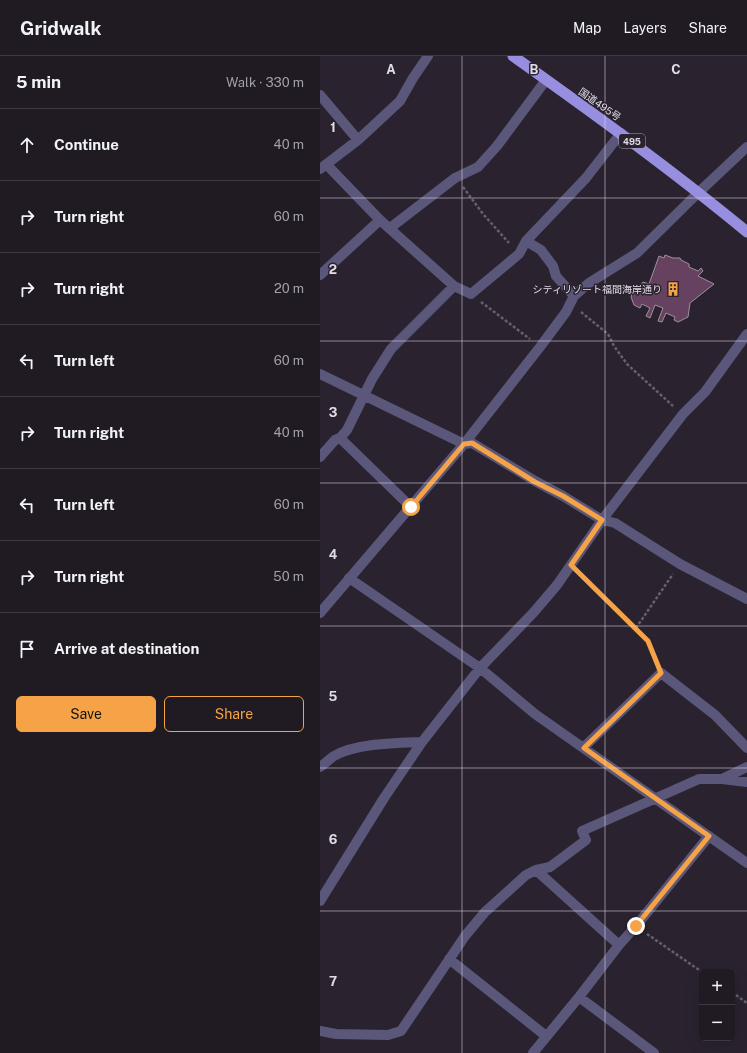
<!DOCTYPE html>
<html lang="en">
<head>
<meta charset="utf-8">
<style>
	body { margin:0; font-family:"Public Sans","Noto Sans JP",sans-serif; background:#28232b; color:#f1f3f6 }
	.controls { position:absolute; right:12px; bottom:12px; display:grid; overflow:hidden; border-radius:6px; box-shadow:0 4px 16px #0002 }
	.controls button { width:36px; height:36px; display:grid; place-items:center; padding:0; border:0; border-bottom:1px solid #3d3841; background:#201a23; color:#f1f3f6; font:20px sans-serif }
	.stop { position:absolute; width:12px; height:12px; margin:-9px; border:3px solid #f5a346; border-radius:50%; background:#fff }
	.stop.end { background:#f5a346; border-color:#fff; box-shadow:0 1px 4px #0008 }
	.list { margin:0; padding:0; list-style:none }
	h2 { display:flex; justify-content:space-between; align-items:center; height:52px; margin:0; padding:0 16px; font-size:17px }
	h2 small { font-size:13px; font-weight:400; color:#a2a1a6 }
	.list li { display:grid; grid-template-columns:26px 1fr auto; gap:12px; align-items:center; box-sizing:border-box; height:72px; padding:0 16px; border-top:1px solid #3d3841 }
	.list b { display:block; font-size:15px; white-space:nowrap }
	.list em { font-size:13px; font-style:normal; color:#a2a1a6 }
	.actions { display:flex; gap:8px; padding:12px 16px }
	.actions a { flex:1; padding:9px 0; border:1px solid #f5a346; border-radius:6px; text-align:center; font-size:14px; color:#f5a346 }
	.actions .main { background:#f5a346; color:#111 }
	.icon { flex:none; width:22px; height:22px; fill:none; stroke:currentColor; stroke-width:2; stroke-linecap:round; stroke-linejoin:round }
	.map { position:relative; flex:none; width:427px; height:997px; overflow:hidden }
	header { display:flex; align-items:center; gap:24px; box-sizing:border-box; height:56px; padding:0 20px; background:#201a23; border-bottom:1px solid #3d3841 }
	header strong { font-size:19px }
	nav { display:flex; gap:22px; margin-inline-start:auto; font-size:14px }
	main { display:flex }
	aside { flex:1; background:#201a23 }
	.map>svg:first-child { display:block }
	.building { fill:#674260; stroke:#9f909c }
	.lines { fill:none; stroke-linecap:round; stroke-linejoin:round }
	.path { stroke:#66606b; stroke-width:2.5; stroke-dasharray:3 2; stroke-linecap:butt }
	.minor { stroke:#5a577b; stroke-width:10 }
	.tertiary { stroke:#5a577b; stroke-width:10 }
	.trunk { stroke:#978ee0; stroke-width:11 }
	.route { stroke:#f5a346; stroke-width:5 }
	.grid { fill:none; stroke:#e2dde5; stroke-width:1; stroke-opacity:0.55 }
	.labels { text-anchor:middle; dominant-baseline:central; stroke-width:3; stroke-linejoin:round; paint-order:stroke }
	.shield { fill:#2a232f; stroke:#aba5ae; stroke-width:1 }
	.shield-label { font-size:9px; font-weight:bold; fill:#e2dde5 }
	.street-label { font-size:10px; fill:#e2dde5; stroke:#2a232f }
	.poi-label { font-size:10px; fill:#e2dde5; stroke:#2a232f; text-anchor:end }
	.grid-label { font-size:13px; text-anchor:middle; font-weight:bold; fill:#e2dde5; stroke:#2a232f; stroke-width:3; stroke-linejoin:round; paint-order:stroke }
</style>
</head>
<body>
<header>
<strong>Gridwalk</strong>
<nav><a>Map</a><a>Layers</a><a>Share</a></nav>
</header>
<main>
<aside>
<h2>5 min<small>Walk · 330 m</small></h2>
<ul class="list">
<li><svg class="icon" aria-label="ahead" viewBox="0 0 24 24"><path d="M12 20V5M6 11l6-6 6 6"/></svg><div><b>Continue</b></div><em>40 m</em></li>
<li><svg class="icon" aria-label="right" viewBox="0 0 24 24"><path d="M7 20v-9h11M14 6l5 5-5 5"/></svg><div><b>Turn right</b></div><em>60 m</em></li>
<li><svg class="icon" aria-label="right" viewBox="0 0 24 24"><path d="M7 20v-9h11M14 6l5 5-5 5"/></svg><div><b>Turn right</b></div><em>20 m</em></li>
<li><svg class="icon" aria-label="left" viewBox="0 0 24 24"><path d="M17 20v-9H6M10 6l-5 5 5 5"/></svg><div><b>Turn left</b></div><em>60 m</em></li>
<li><svg class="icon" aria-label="right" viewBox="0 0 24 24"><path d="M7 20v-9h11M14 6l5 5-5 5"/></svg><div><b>Turn right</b></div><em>40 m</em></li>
<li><svg class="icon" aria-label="left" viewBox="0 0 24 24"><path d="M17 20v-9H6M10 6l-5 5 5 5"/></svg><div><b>Turn left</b></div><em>60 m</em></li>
<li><svg class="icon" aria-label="right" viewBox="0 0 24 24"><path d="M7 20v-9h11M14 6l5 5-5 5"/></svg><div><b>Turn right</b></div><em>50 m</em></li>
<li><svg class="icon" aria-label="arrive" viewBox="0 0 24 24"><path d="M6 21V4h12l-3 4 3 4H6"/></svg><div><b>Arrive at destination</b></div></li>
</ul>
<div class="actions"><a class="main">Save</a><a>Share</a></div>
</aside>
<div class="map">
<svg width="427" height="997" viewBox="0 0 427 997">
	<rect width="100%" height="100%" fill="#2a232f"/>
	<path class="building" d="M345,199L353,202H360L361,204L369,208V211L378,215L381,212L383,215L378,220L394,228L370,247L368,261L358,266L354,264L355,261L346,257L342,266L338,265L343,252L335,249L330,262L326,260L330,252L322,248L320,252L314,249L311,241L313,235L318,237L320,230L323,226L329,228L339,200L344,202Z"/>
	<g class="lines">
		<path class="path" d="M143,131L163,158L189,187
			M161,246L210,283
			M261,256L288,278L294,290L307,308L353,350
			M260,518L328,585L336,605
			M316,572L353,518
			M327,878L382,916
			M412,936L427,947"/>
		<path class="minor" d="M0,39L38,84
			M7,109L60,164L134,230L151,238L199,198L206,185L266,122L301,77
			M0,113L38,84L80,45L93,22L108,0
			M70,172L135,122L158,111L177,90L226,24
			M206,185L221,194L233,210L236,220L254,240
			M0,219L60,164
			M0,318L144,388L152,387L215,425L243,440L282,464L295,467L360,508L427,543
			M0,401L15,384L20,382
			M91,451L20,382L27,374L52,323L71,293L134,230
			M29,522L160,612L215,658L427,807
			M0,557L144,388L220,291L246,256L254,240L269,227L317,197L379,136
			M264,691L341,617L395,659L427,692
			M0,711C5,708 9,703 14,700C37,687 77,687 102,686
			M402,723L427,711
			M216,814L230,811L266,784L262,775L379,723H402L427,726
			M0,845L64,742L102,686L160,612L214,556L237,529L282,464L363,358L385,336L427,278
			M129,903L226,980
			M259,941L334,997
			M0,975L16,978L68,979L81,975L145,880L165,856L206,819L216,814L299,889
			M213,997L259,941L299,889L316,870L389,780"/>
		<path class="tertiary" d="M379,136L427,91"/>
		<path class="trunk" d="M193,0C273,57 352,114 427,176"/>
	</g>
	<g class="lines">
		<path class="route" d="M91,451L144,388L152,387L215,426L243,440L282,464L251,509L328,585L341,617L264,692L389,780L316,870"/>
	</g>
	<path class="grid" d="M142,0V997M285,0V997M0,142H427M0,285H427M0,427H427M0,570H427M0,712H427M0,855H427"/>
	<defs>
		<symbol id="building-bare" viewBox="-9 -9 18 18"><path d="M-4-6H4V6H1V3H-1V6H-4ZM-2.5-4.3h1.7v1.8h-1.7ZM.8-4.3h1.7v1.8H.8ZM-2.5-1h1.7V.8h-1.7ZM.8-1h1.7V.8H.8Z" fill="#f5a346" stroke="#2a232f" stroke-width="2.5" paint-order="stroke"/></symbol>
	</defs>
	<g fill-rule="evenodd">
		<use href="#building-bare" x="343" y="223" width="20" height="20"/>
	</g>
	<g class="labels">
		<rect class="shield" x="299" y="78" width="26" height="14" rx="3"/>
		<g class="shield-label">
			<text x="312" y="85">495</text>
		</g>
		<g class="street-label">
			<text transform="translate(280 48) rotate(35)">国道495号</text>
		</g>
		<g class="poi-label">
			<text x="342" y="233">シティリゾート福間海岸通り</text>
		</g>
	</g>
	<g class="grid-label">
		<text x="71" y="18">A</text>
		<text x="214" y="18">B</text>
		<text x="356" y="18">C</text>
		<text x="13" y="76">1</text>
		<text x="13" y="218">2</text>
		<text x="13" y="361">3</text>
		<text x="13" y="503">4</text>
		<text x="13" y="645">5</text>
		<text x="13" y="788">6</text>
		<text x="13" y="930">7</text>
	</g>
</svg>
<div class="controls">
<button>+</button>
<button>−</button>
</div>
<div class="stop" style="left:91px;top:451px"></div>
<div class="stop end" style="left:316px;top:870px"></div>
</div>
</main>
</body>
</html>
